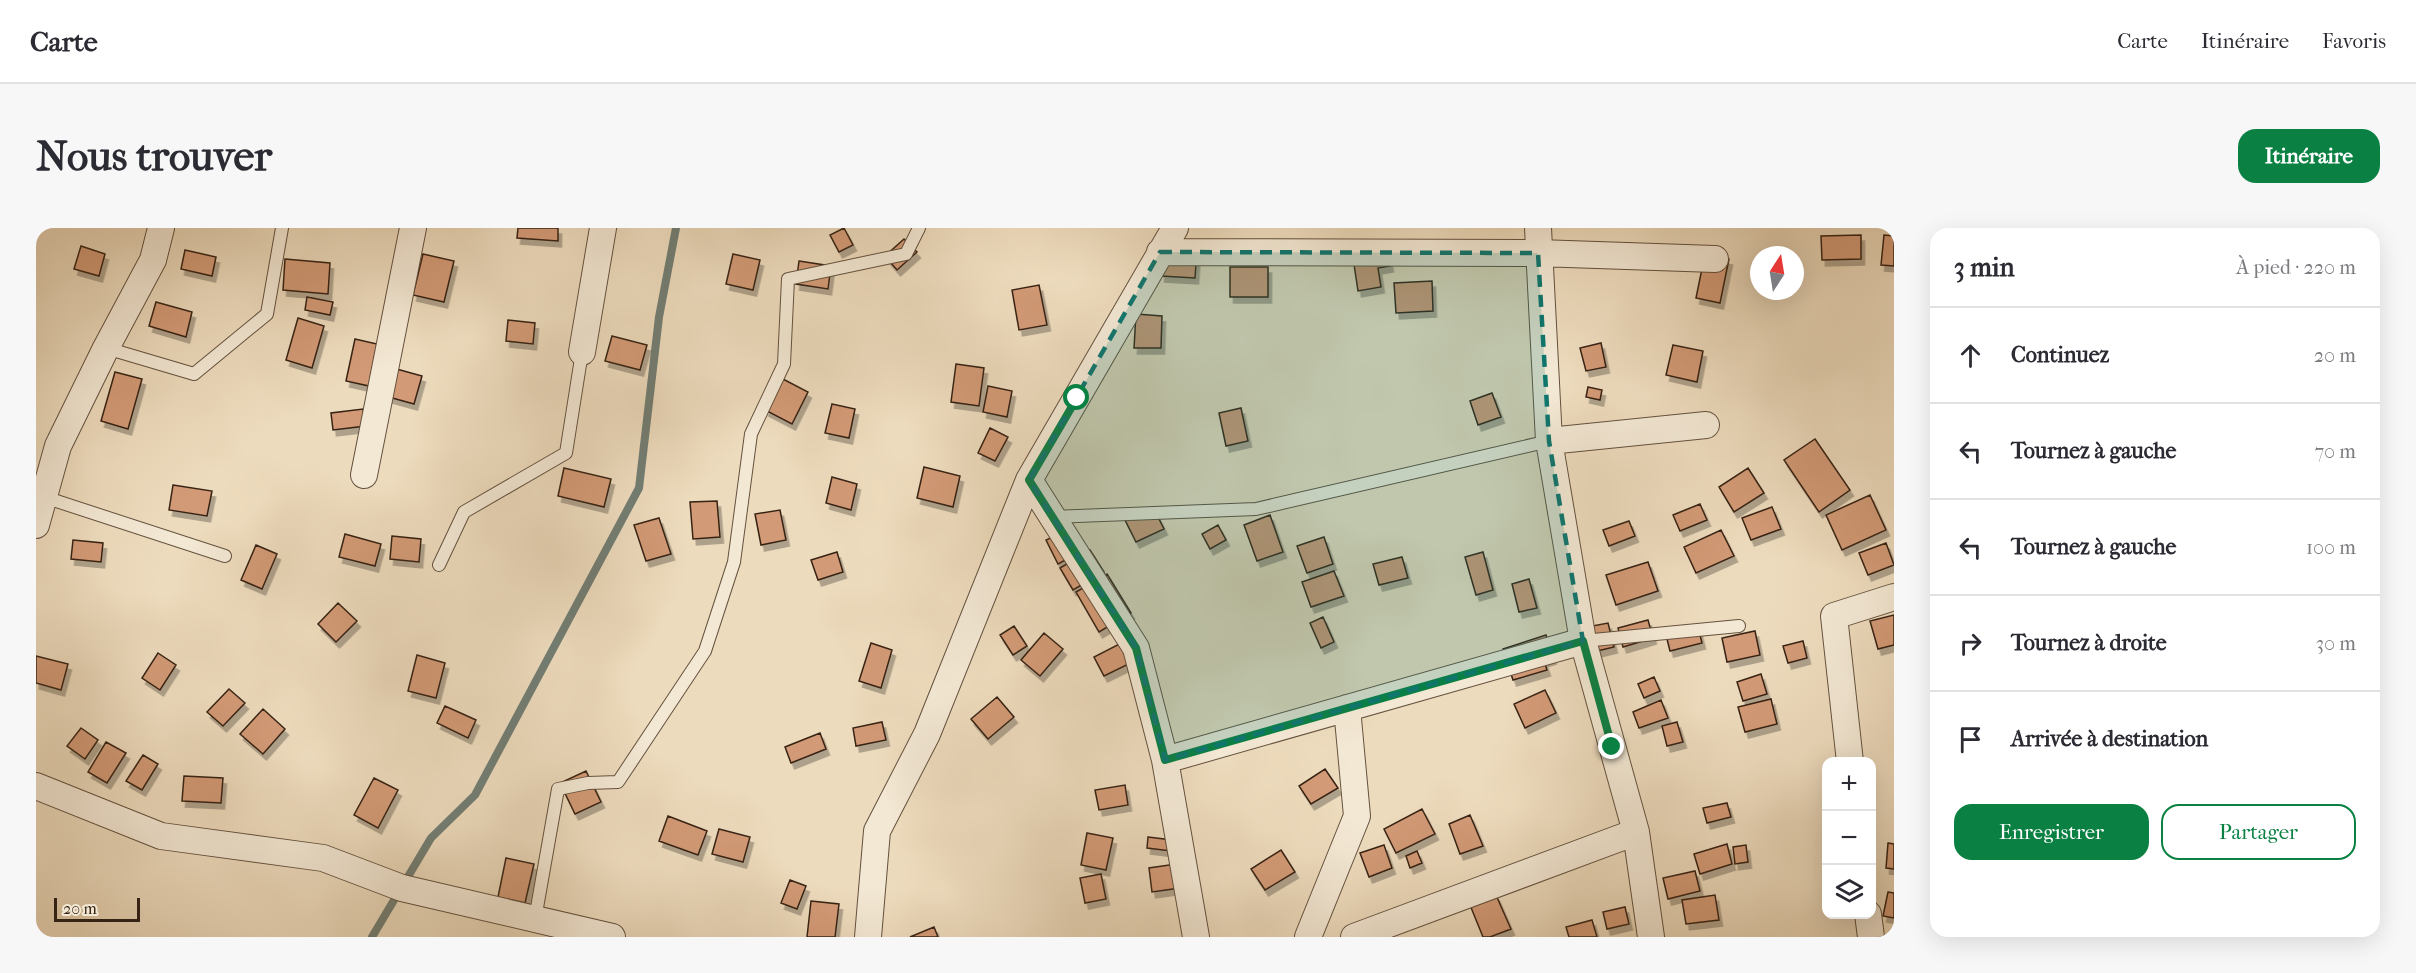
<!DOCTYPE html>
<html lang="fr">
<head>
<meta charset="utf-8">
<style>
	body { margin:0; font-family:"IM FELL French Canon",serif; background:#f7f7f7; color:#2b2b33 }
	.controls { position:absolute; right:18px; bottom:18px; display:grid; overflow:hidden; border-radius:12px; box-shadow:0 6px 24px #0002 }
	.controls button { width:54px; height:54px; display:grid; place-items:center; padding:0; border:0; border-bottom:2px solid #e1e1e2; background:#fff; color:#2b2b33; font:30px sans-serif }
	.compass { position:absolute; left:1714px; top:18px; width:54px; height:54px; border-radius:50%; background:#fff; box-shadow:0 6px 24px #0002; rotate:12deg }
	.scale { position:absolute; left:18px; bottom:15px; width:86px; box-sizing:border-box; padding-left:6px; border:3px solid #372313; border-top:0; font-size:16px; line-height:21px; white-space:nowrap; color:#372313; -webkit-text-stroke:4px #f3e8d4; paint-order:stroke }
	.stop { position:absolute; width:18px; height:18px; margin:-14px; border:4px solid #0b8043; border-radius:50%; background:#fff }
	.stop.end { background:#0b8043; border-color:#fff; box-shadow:0 2px 6px #0008 }
	.list { margin:0; padding:0; list-style:none }
	h2 { display:flex; justify-content:space-between; align-items:center; height:78px; margin:0; padding:0 24px; font-size:26px }
	h2 small { font-size:20px; font-weight:400; color:#7c7c81 }
	.list li { display:grid; grid-template-columns:39px 1fr auto; gap:18px; align-items:center; box-sizing:border-box; height:96px; padding:0 24px; border-top:2px solid #e1e1e2 }
	.list b { display:block; font-size:22px; white-space:nowrap }
	.list em { font-size:20px; font-style:normal; color:#7c7c81 }
	.actions { display:flex; gap:12px; padding:18px 24px }
	.actions a { flex:1; padding:14px 0; border:2px solid #0b8043; border-radius:18px; text-align:center; font-size:21px; color:#0b8043 }
	.actions .main { background:#0b8043; color:#fff }
	.icon { flex:none; width:33px; height:33px; fill:none; stroke:currentColor; stroke-width:2; stroke-linecap:round; stroke-linejoin:round }
	.map { position:relative; flex:none; width:1858px; height:709px; overflow:hidden; border-radius:18px }
	header { display:flex; align-items:center; gap:36px; box-sizing:border-box; height:84px; padding:0 30px; background:#fff; border-bottom:2px solid #e1e1e2 }
	header strong { font-size:28px }
	nav { display:flex; gap:33px; margin-inline-start:auto; font-size:21px }
	.intro { display:flex; align-items:center; justify-content:space-between; box-sizing:border-box; height:144px; padding:0 36px }
	h1 { margin:0; font-size:42px }
	.button { padding:15px 27px; border-radius:18px; background:#0b8043; color:#fff; font-size:21px; font-weight:700 }
	main { display:flex; gap:36px; padding:0 36px }
	aside { flex:1; background:#fff; border-radius:18px; box-shadow:0 6px 24px #0002 }
	.map>svg:first-child { display:block }
	.lines { fill:none; stroke-linecap:round; stroke-linejoin:round }
	.stream { stroke:#727e74; stroke-width:8 }
	.building { fill:#d29a76; stroke:#372313; stroke-width:1.5; filter:url(#shadow) }
	.service-casing { stroke:#64513e; stroke-width:14 }
	.minor-casing { stroke:#64513e; stroke-width:28 }
	.service { stroke:#f3e8d4; stroke-width:12 }
	.minor { stroke:#f3e8d4; stroke-width:26 }
	.route { stroke:#0b8043; stroke-width:8 }
	.marked { fill:#0f766e; fill-opacity:0.2; stroke:#0f766e; stroke-width:4.5; stroke-dasharray:12 8; stroke-linejoin:round }
</style>
</head>
<body>
<header>
<strong>Carte</strong>
<nav><a>Carte</a><a>Itinéraire</a><a>Favoris</a></nav>
</header>
<div class="intro"><h1>Nous trouver</h1><a class="button">Itinéraire</a></div>
<main>
<div class="map">
<svg width="1858" height="709" viewBox="0 0 1858 709">
	<defs>
		<filter id="shadow"><feDropShadow dx="3.5" dy="6" stdDeviation="0" flood-color="#0004"/></filter>
	</defs>
	<rect width="100%" height="100%" fill="#eddbbd"/>
	<filter id="stains"><feTurbulence type="fractalNoise" baseFrequency=".00333" numOctaves="4"/><feColorMatrix values="0 0 0 0 .2 0 0 0 0 .09 0 0 0 0 .02 0 0 0 .5 -.17"/></filter>
	<radialGradient id="worn" r=".72"><stop offset=".6" stop-color="#630" stop-opacity="0"/><stop offset="1" stop-color="#630" stop-opacity=".3"/></radialGradient>
	<g class="lines">
		<path class="stream" d="M336,709L395,610L439,567L603,260L623,89L640,0"/>
	</g>
	<path class="building" d="M482,0H522V13L481,10Z
		M808,0L817,17L803,24L794,7Z
		M1825,7V31L1786,32L1785,8Z
		M1848,7L1858,8V38L1845,37Z
		M868,11L881,24L861,42L849,28Z
		M45,18L69,26L63,48L38,41Z
		M1350,18L1354,38L1342,40L1345,59L1322,63L1316,23Z
		M1127,19L1161,21L1159,50L1125,48Z
		M149,22L180,29L176,48L145,41Z
		M387,26L418,33L408,74L377,67Z
		M697,26L724,32L717,62L690,56Z
		M1669,26L1693,31L1684,75L1660,70Z
		M249,31L294,35L292,66L247,62Z
		M763,33L795,38L792,61L760,56Z
		M1194,39H1232V69H1194Z
		M1396,53L1397,83L1360,85L1358,55Z
		M1003,57L1011,97L983,102L976,62Z
		M271,69L297,74L294,87L269,82Z
		M120,74L156,84L150,109L113,98Z
		M1100,86L1126,88L1125,120H1098Z
		M262,90L288,98L276,140L250,132Z
		M472,92L499,95L497,116L470,113Z
		M576,108L611,117L604,142L569,133Z
		M319,111L341,116L333,158L310,153Z
		M1565,115L1570,139L1550,143L1544,120Z
		M1637,117L1667,123L1661,154L1630,147Z
		M920,136L948,140L943,178L915,174Z
		M357,140L386,148L378,176L349,168Z
		M79,144L106,151L92,201L65,193Z
		M745,150L772,164L756,196L729,182Z
		M952,158L976,163L971,189L947,184Z
		M1552,159L1566,162L1564,172L1550,169Z
		M1456,165L1465,189L1442,197L1434,173Z
		M796,176L819,181L813,210L789,205Z
		M1205,180L1212,213L1190,218L1183,185Z
		M327,181L330,198L297,202L295,185Z
		M954,200L972,209L959,233L942,225Z
		M1779,211L1814,262L1783,284L1748,232Z
		M888,239L924,248L917,279L881,270Z
		M528,240L575,251L568,279L522,268Z
		M1712,240L1728,265L1698,284L1683,259Z
		M796,249L821,256L815,282L790,275Z
		M137,257L176,263L171,288L133,282Z
		M1834,267L1850,302L1806,322L1790,287Z
		M681,273L684,309L657,311L654,274Z
		M1664,276L1671,292L1644,303L1637,287Z
		M1117,279L1128,301L1100,314L1089,292Z
		M1736,279L1745,301L1715,312L1706,290Z
		M744,282L750,312L725,317L719,286Z
		M1234,287L1247,324L1221,333L1208,297Z
		M623,290L635,326L610,333L598,297Z
		M1593,293L1599,308L1573,318L1567,302Z
		M1182,297L1190,312L1174,321L1166,306Z
		M1685,302L1698,328L1660,345L1648,319Z
		M1027,304L1039,327L1022,336L1010,312Z
		M309,306L345,316L339,338L303,329Z
		M356,308L385,311L383,334L354,331Z
		M1288,309L1297,336L1271,345L1261,318Z
		M37,312L67,315L65,334L35,331Z
		M1850,315L1858,337L1832,347L1823,325Z
		M220,317L241,326L226,361L205,352Z
		M1054,322L1068,344L1037,362L1024,340Z
		M801,324L807,344L782,352L775,332Z
		M1447,324L1457,362L1440,367L1429,329Z
		M1366,329L1372,350L1343,357L1337,336Z
		M1612,334L1622,363L1580,377L1570,347Z
		M1298,343L1308,368L1275,379L1266,354Z
		M1071,346L1095,385L1063,404L1040,364Z
		M1493,351L1501,380L1483,384L1476,356Z
		M302,375L321,393L300,414L282,396Z
		M1858,387V417L1842,421L1834,393Z
		M1287,389L1298,414L1285,420L1274,395Z
		M1612,392L1617,410L1587,419L1582,400Z
		M1572,395L1578,419L1561,423L1556,398Z
		M978,398L991,418L977,427L964,407Z
		M1662,399L1666,415L1634,423L1630,407Z
		M1719,403L1724,427L1691,434L1686,410Z
		M1008,405L1027,421L1004,448L985,432Z
		M1510,407L1517,430L1508,433L1511,442L1477,452L1467,421Z
		M1095,410L1105,430L1068,448L1058,429Z
		M1767,413L1771,430L1752,435L1747,418Z
		M835,415L856,422L845,460L823,453Z
		M122,425L140,437L124,462L106,450Z
		M381,427L409,435L400,470L372,463Z
		M0,428L32,436L25,462L0,455Z
		M1725,446L1731,466L1707,473L1701,454Z
		M1618,449L1624,463L1608,470L1602,456Z
		M193,461L209,475L187,498L171,484Z
		M1509,462L1520,485L1489,500L1478,476Z
		M961,469L978,489L952,511L935,491Z
		M1735,471L1741,496L1709,504L1702,479Z
		M1625,472L1632,490L1603,500L1597,484Z
		M409,478L440,492L432,510L401,495Z
		M227,481L249,501L227,526L204,506Z
		M846,494L850,512L820,518L817,500Z
		M1641,494L1647,514L1631,518L1626,498Z
		M45,500L62,512L49,531L31,518Z
		M784,505L790,521L755,535L749,519Z
		M70,514L90,525L71,555L52,544Z
		M107,527L122,536L106,562L90,553Z
		M1289,541L1302,560L1275,576L1263,558Z
		M550,543L565,574L539,586L524,555Z
		M148,548L187,550L185,575L146,573Z
		M338,550L362,562L342,600L318,587Z
		M1089,557L1092,577L1063,582L1059,562Z
		M1691,575L1695,589L1671,595L1667,580Z
		M1386,581L1399,606L1360,625L1348,601Z
		M1434,587L1447,618L1424,626L1413,596Z
		M632,588L671,603L662,627L623,613Z
		M683,601L714,609L707,634L676,626Z
		M1051,605L1077,610L1070,642L1045,637Z
		M1112,609L1136,612L1135,623L1111,620Z
		M1852,615L1858,616V641L1850,640Z
		M1691,616L1696,636L1664,646L1658,626Z
		M1348,617L1356,640L1333,649L1324,625Z
		M1710,617L1712,634L1699,636L1697,619Z
		M1245,622L1259,644L1229,662L1215,641Z
		M1381,623L1386,635L1374,640L1370,628Z
		M470,630L498,636L489,675L462,669Z
		M1140,636L1144,660L1116,664L1113,640Z
		M1659,643L1664,663L1632,671L1627,650Z
		M1065,646L1070,671L1049,675L1044,650Z
		M754,652L770,658L761,681L745,675Z
		M1852,664L1858,665V690L1847,688Z
		M1460,667L1475,701L1454,709H1447L1434,677Z
		M1679,667L1683,692L1650,696L1646,672Z
		M775,673L803,676L799,709H771Z
		M1589,679L1593,696L1571,701L1567,684Z
		M1556,692L1561,709H1533L1530,699Z
		M898,699L902,709H874Z"/>
	<g class="lines">
		<defs>
			<path id="service" d="M70,120L158,146L231,86L246,0
				M8,269L189,328
				M1016,289L1220,281L1513,213
				M403,337L428,284L530,225L546,124
				M1547,413L1703,398
				M499,691L522,561L552,555L582,554L669,423L698,334L715,206L748,136L752,51L870,26L883,0"/>
			<path id="minor" d="M1502,0L1513,213L1547,413L1600,604L1615,709
				M1124,24L1502,25L1679,31
				M546,124L567,0
				M1513,213L1670,197
				M328,247L377,0
				M993,252L1100,420L1129,532L1160,709
				M0,297L22,218L70,120L117,32L125,0
				M1129,532L1547,413
				M1814,534L1798,388L1858,369
				M0,558L125,608L287,630L366,660L576,709
				M1832,686L1835,709
				M832,709L841,603L891,506L993,252L1139,0
				M1272,709L1321,588L1311,480
				M1318,709L1600,604"/>
		</defs>
		<use href="#service" class="service-casing"/>
		<use href="#minor" class="minor-casing"/>
		<use href="#service" class="service"/>
		<use href="#minor" class="minor"/>
	</g>
	<g class="lines">
		<path class="route" d="M1041,170L993,252L1100,420L1129,532L1547,413L1576,519"/>
	</g>
	<path class="marked" d="M1124,24L1502,25L1513,213L1547,413L1129,532L1100,420L993,252Z"/>
	<rect width="100%" height="100%" filter="url(#stains)"/>
	<rect width="100%" height="100%" fill="url(#worn)"/>
</svg>
<div class="controls">
<button>+</button>
<button>−</button>
<button><svg class="icon" aria-label="layers" viewBox="0 0 24 24"><path d="M12 4l9 5-9 5-9-5zM3 14l9 5 9-5"/></svg></button>
</div>
<svg class="compass" viewBox="-18 -18 36 36"><path d="M0-13l5 13h-10z" fill="#e53935"/><path d="M0 13l5-13h-10z" fill="#7c7c81"/></svg>
<div class="scale">20 m</div>
<div class="stop" style="left:1041px;top:170px"></div>
<div class="stop end" style="left:1576px;top:519px"></div>
</div>
<aside>
<h2>3 min<small>À pied · 220 m</small></h2>
<ul class="list">
<li><svg class="icon" aria-label="ahead" viewBox="0 0 24 24"><path d="M12 20V5M6 11l6-6 6 6"/></svg><div><b>Continuez</b></div><em>20 m</em></li>
<li><svg class="icon" aria-label="left" viewBox="0 0 24 24"><path d="M17 20v-9H6M10 6l-5 5 5 5"/></svg><div><b>Tournez à gauche</b></div><em>70 m</em></li>
<li><svg class="icon" aria-label="left" viewBox="0 0 24 24"><path d="M17 20v-9H6M10 6l-5 5 5 5"/></svg><div><b>Tournez à gauche</b></div><em>100 m</em></li>
<li><svg class="icon" aria-label="right" viewBox="0 0 24 24"><path d="M7 20v-9h11M14 6l5 5-5 5"/></svg><div><b>Tournez à droite</b></div><em>30 m</em></li>
<li><svg class="icon" aria-label="arrive" viewBox="0 0 24 24"><path d="M6 21V4h12l-3 4 3 4H6"/></svg><div><b>Arrivée à destination</b></div></li>
</ul>
<div class="actions"><a class="main">Enregistrer</a><a>Partager</a></div>
</aside>
</main>
</body>
</html>
